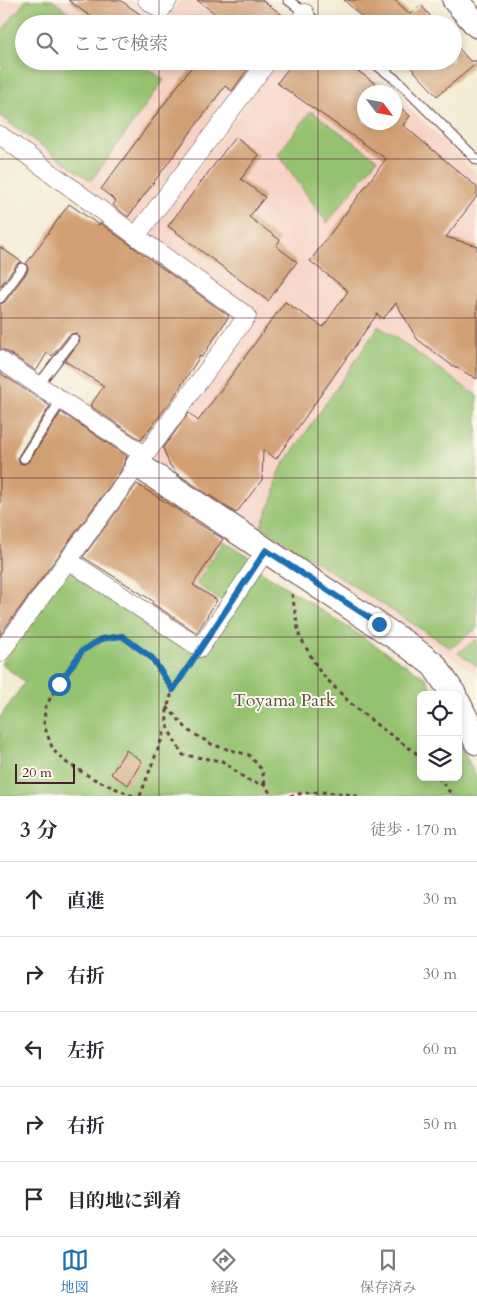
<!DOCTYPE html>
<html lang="ja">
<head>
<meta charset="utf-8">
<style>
	body { margin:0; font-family:Cardo,"Noto Serif JP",serif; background:#f7f7f7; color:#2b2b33 }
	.controls { position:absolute; right:15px; bottom:15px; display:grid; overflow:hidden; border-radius:8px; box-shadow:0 2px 8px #0003 }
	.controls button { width:45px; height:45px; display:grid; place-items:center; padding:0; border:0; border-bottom:1px solid #e1e1e2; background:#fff; color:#2b2b33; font:25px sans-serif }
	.compass { position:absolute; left:357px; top:85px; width:45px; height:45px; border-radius:50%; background:#fff; box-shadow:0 2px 8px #0003; rotate:122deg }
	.scale { position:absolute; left:15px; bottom:12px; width:60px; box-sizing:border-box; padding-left:5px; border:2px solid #4a1f2b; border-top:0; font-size:14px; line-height:18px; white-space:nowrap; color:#4a1f2b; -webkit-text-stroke:4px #fbf7ec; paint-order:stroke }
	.stop { position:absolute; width:15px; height:15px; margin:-11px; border:4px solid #1f6fb2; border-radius:50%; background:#fff }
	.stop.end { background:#1f6fb2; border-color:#fff; box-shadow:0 1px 5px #0008 }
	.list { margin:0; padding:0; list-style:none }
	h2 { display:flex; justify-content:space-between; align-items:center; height:65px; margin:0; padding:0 20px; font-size:21px }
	h2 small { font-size:16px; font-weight:400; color:#7c7c81 }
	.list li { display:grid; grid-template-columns:32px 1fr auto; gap:15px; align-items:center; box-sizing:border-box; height:75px; padding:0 20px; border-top:1px solid #e1e1e2 }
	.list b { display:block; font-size:19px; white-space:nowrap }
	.list em { font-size:16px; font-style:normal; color:#7c7c81 }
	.icon { flex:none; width:28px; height:28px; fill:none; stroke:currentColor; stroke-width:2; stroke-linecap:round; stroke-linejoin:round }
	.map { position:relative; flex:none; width:477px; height:796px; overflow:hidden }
	.search { position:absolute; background:#fff; box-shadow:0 2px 8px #0003; left:15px; right:15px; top:15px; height:55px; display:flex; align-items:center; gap:12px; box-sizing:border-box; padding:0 18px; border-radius:28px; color:#7c7c81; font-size:19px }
	.sheet { height:440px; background:#fff }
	nav { display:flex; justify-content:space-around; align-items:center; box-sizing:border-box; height:70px; border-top:1px solid #e1e1e2; background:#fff; font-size:14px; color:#7c7c81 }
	nav a { display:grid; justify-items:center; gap:2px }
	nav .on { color:#1f6fb2 }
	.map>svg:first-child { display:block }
	.built { fill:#f6d2c5 }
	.green { fill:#95c270; stroke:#70704e }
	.building { fill:#d09f73 }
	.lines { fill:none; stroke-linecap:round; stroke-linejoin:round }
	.lane-casing { stroke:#643e44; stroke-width:11 }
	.street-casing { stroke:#643e44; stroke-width:19 }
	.secondary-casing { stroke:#643e44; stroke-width:27 }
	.path { stroke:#643e44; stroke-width:3; stroke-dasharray:4 4; stroke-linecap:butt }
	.lane { stroke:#fff; stroke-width:9 }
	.street { stroke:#fff; stroke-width:18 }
	.secondary { stroke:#fff; stroke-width:25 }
	.route { stroke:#1f6fb2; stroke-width:6 }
	.grid { fill:none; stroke:#4a1f2b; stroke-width:1; stroke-opacity:0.55 }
	.labels { text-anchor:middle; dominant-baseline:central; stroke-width:4; stroke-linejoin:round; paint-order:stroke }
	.park-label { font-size:18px; fill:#605040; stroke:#fbf7ec }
</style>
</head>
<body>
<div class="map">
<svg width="477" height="796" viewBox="0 0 477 796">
	<rect width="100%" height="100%" fill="#fbf7ec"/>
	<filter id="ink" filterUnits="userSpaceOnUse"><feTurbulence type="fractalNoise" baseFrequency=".02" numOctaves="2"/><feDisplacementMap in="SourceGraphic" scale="10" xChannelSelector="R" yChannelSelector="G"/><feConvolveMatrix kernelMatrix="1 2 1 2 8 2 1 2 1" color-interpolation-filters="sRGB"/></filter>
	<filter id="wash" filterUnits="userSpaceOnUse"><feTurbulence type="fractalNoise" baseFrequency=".0096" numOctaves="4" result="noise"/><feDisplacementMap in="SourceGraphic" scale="20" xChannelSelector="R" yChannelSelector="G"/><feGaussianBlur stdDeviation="1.12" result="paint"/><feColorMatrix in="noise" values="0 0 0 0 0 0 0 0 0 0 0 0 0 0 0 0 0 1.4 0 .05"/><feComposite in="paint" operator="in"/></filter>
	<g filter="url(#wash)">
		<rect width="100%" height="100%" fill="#f4ebd4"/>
		<path class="built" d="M0,0H132L164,22L180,0H267L288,16L283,24H24V61H255L135,223L0,121Z
			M279,61H355L394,92H364V122H394V93L477,174V674L247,524L150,457L253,311L148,234Z"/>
		<path class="green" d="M26,0H52L85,24H24V61H137L164,80L91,181L0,116V71L3,66L0,64V33Z
			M311,111L377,159L327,223L278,154Z
			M379,326L477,396V628L451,648L269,532L261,526L274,496L278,473Z
			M224,541L252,559L223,602L196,584Z
			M69,567L199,643L258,569L426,678L435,695H421V777H458V741L477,778V796H0V717L25,682L1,664Z
			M477,639V666L458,653Z"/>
		<g id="blocks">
			<path class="building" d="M68,0H120L154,24H101Z
				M197,0H262L288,19L286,24H229Z
				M344,0H395L410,14L421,5L437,24H369Z
				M453,42L470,61H477V63L437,96L405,61H453Z
				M196,61H254L232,91L225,86L128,217L113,205L116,201L101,189Z
				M294,61H344L376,84L385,92H364V122H394V102L410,116L403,125L477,187V196L446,237L477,246V379L450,364L417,339L396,303L383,319L377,314L276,459L263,450L262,480L236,513L176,473L169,464L163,448L189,413L198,421L285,302L323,327L348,291L310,261L386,159L277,83Z
				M235,137L259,155L241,179L265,197L249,217L280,240L276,246L297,262L268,301L168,226Z
				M69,204L99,225L100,223L229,316L202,357L200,356L172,400L141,440L90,406L104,386L65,361L79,342L80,337L77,334L74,333L69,335L52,356L47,353L36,371L6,351L0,349V304L5,302L27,272L28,268L26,264Z
				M0,247L22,262L17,264L0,287Z
				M0,373L50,406L19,455L18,458L20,463L24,464L29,461L61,412L127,456L120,472L0,635Z
				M137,484L223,539L193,585L217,600L197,633L152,603L153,601L83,557Z
				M126,750L142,761L128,785L111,774Z"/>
		</g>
	</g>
	<g filter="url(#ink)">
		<use href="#blocks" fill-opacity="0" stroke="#643e44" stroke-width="1"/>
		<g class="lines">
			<defs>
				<path id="lane" d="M288,0L320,24
					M371,61L399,82L477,160
					M0,298L22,268
					M39,384L74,339
					M24,458L62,399"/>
				<path id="street" d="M147,0L161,10L168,0
					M297,24L305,13
					M0,135L136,236L247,316L0,653
					M136,236L268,61
					M0,360L145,455
					M68,560L200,648L266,550"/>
				<path id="secondary" d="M455,0L477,25
					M138,465L409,646L434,665L454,695
					M458,703L477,742"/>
			</defs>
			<use href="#lane" class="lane-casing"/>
			<use href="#street" class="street-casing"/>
			<use href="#secondary" class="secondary-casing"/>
			<path class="path" d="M292,594L299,635L320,672L350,703L381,728L415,752L421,759
				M173,690L190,664
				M167,707L189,731L213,745L249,755L262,770L265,785
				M438,777L453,796
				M133,796L94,779L67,763L53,750L44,725L45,708L59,683L82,651L101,639L122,636L152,658L173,690C161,722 167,728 183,755L222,761L247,780L265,785L272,796
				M140,796L166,728
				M290,796C311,790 337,792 358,796"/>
			<use href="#lane" class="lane"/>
			<use href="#street" class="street"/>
			<use href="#secondary" class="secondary"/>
		</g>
	</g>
	<g class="lines" filter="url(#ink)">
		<path class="route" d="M59,684L82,651L101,639L122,636L152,658L173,690L266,550L379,624"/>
	</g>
	<path class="grid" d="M159,0V24M318,0V24M159,61V796M318,61V796M0,159H477M0,318H477M0,478H477M0,637H477"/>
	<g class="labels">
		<g class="park-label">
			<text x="284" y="700">Toyama Park</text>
		</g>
	</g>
</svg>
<div class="controls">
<button><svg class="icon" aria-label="locate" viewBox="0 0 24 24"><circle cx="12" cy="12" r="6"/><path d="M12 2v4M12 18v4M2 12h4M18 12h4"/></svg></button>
<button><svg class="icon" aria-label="layers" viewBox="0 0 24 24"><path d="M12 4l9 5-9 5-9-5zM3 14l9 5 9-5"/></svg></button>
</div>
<svg class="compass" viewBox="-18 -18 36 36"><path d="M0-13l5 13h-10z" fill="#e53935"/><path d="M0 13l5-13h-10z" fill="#7c7c81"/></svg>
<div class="scale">20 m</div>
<div class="stop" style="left:59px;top:684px"></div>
<div class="stop end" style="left:379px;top:624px"></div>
<div class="search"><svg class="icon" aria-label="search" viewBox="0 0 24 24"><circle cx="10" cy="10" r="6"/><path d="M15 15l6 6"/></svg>ここで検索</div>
</div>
<section class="sheet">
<h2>3 分<small>徒歩 · 170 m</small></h2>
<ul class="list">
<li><svg class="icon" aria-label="ahead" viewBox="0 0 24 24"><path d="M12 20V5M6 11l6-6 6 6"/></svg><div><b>直進</b></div><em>30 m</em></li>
<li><svg class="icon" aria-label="right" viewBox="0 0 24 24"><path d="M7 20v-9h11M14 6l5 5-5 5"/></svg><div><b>右折</b></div><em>30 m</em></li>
<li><svg class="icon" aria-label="left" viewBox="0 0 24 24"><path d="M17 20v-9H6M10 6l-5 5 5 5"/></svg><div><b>左折</b></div><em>60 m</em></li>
<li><svg class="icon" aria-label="right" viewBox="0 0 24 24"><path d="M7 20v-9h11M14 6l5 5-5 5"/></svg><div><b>右折</b></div><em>50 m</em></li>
<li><svg class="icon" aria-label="arrive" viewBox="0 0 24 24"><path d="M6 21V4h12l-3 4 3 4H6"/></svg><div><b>目的地に到着</b></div></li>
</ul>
</section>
<nav>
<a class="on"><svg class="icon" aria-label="map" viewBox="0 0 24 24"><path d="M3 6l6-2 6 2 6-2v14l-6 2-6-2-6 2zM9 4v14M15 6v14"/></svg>地図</a>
<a><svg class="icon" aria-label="directions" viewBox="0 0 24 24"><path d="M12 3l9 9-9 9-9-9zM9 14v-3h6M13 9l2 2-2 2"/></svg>経路</a>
<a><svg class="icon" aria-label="saved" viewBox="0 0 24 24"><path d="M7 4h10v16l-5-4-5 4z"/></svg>保存済み</a>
</nav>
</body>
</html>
